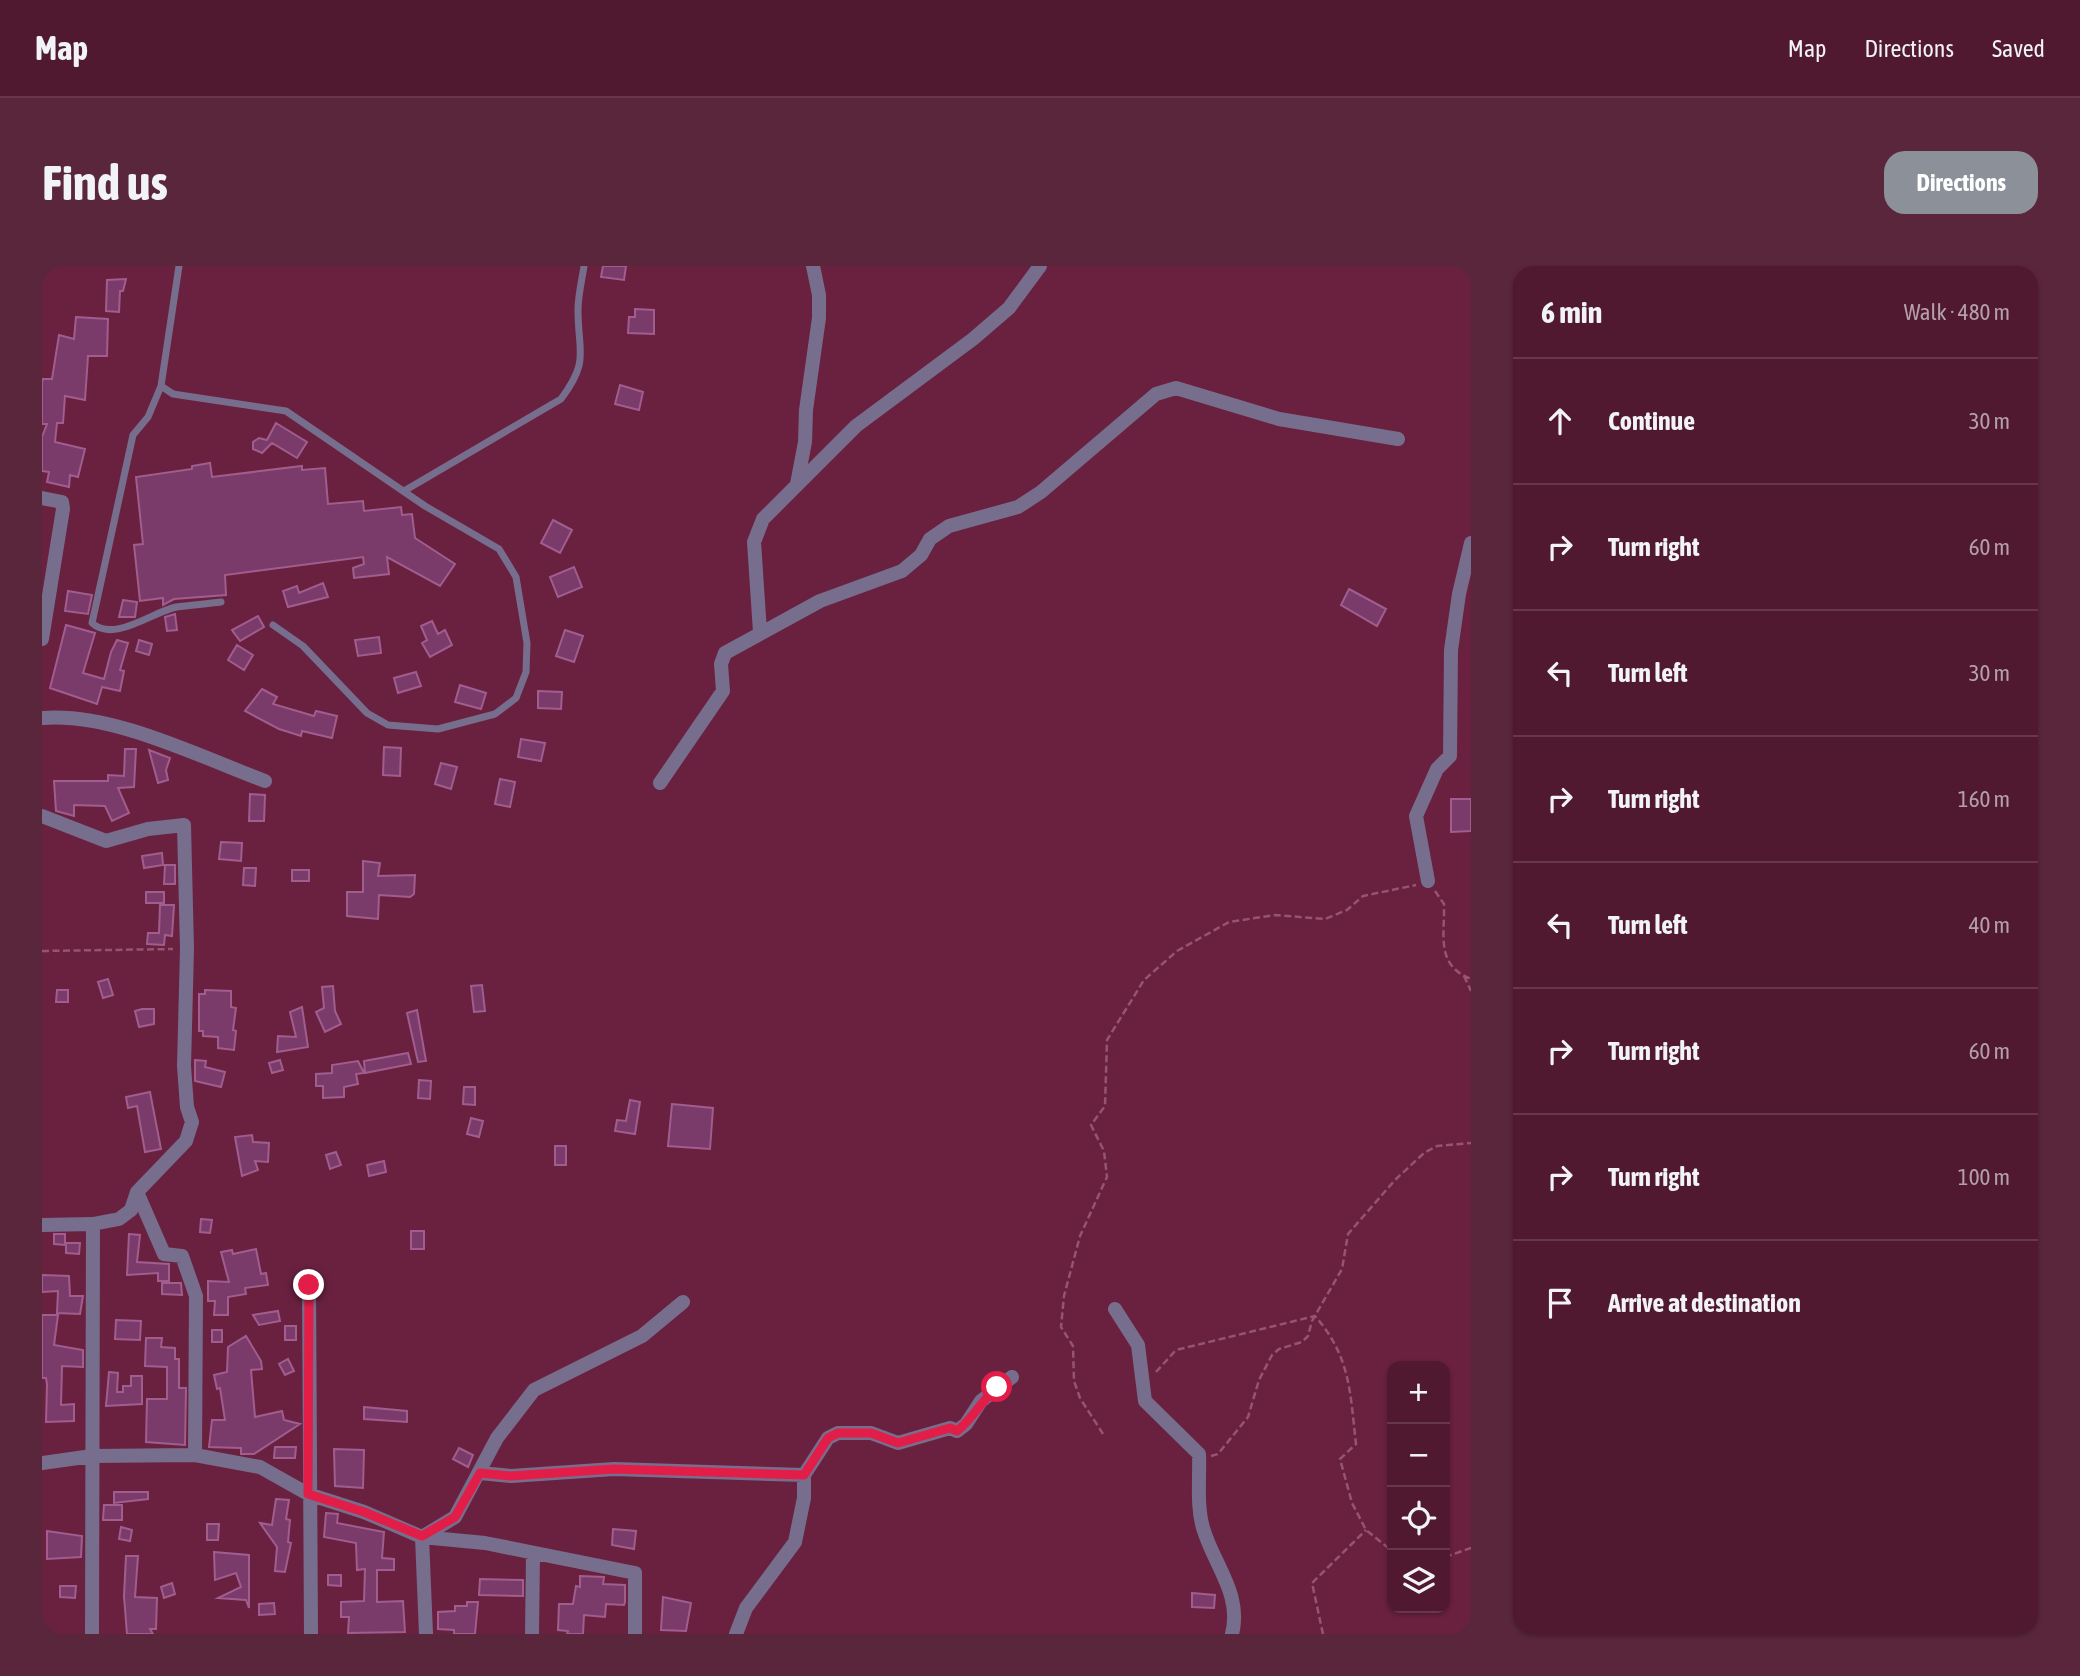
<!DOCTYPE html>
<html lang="en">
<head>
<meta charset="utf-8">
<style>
	body { margin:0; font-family:"Asap Condensed",sans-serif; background:#5a263c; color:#f1f3f6 }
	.controls { position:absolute; right:21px; bottom:21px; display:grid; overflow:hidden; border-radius:14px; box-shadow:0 2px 5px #0004 }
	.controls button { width:63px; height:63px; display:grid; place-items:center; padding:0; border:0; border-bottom:2px solid #67384c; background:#501930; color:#f1f3f6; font:35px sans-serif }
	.stop { position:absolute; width:21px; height:21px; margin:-16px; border:5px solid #e11d48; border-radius:50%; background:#fff }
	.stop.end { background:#e11d48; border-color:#fff; box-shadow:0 2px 7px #0008 }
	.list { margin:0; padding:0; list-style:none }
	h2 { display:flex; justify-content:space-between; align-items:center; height:91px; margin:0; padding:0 28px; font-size:30px }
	h2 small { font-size:23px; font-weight:400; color:#b4a0ab }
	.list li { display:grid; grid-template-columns:46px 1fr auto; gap:21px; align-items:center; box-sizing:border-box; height:126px; padding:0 28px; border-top:2px solid #67384c }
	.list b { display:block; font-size:26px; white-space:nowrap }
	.list em { font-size:23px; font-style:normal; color:#b4a0ab }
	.icon { flex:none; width:38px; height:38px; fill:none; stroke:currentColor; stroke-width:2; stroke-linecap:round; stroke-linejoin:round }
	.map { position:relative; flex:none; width:1429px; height:1368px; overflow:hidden; border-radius:21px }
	header { display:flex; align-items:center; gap:42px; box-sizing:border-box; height:98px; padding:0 35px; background:#501930; border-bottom:2px solid #67384c }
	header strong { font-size:33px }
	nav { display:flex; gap:38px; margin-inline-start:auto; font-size:24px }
	.intro { display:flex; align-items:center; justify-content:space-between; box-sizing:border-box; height:168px; padding:0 42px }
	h1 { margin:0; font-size:49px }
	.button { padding:18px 32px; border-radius:21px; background:#8c9099; color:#fff; font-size:24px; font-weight:700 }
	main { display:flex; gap:42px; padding:0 42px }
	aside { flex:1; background:#501930; border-radius:21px; box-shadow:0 2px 5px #0004 }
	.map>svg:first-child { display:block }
	.building { fill:#7a3b6a; stroke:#a05d8e; stroke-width:2 }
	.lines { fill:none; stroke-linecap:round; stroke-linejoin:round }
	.path { stroke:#95556f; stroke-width:2.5; stroke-dasharray:7 3.5; stroke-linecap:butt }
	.service { stroke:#776e8e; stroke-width:7 }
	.minor { stroke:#776e8e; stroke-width:14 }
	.route { stroke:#e11d48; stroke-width:9 }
</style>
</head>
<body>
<header>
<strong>Map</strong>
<nav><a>Map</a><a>Directions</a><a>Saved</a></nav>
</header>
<div class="intro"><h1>Find us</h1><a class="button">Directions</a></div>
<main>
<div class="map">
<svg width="1429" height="1368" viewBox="0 0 1429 1368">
	<rect width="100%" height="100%" fill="#6a2140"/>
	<path class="building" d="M561,0H584L582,14L559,11Z
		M84,13L81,25H78L77,46L64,45L65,14Z
		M593,43L612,44V68L586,67L587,51H593Z
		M34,51L66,53L65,90H46L43,134L23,130L21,157H15L13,176L43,183L36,211L28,209L27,221L5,216L7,206L0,205V171L5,158H0V116L1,113H10L17,69L32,73Z
		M578,119L601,126L597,144L573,138Z
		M234,157L265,176L255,192L230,177L220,187L211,183V176L217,172L225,174Z
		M168,197L170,211L260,200V204L283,202L286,238L321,235L322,245L359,241L360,249L370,248L373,272L413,298L398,320L345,291L347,308L312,312L311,302L322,298L321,291L183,309L184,329L132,333L121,339V332L98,335L92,279L101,278L94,211L150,203V200Z
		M511,254L530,264L518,287L499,277Z
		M532,301L540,321L516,331L508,311Z
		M281,317L286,331L246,341L241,325L255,320L257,327Z
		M1307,323L1344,343L1335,360L1299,339Z
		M26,325L50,329L46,348L23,345Z
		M81,334L95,336L93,351H77Z
		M133,348L135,364L125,365L123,351Z
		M216,350L222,361L198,375L190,364Z
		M390,355L396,368L403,364L410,379L388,391L380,377L385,374L379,360Z
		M24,359L53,367L41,407L62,413L69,386L75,374L86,377L78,404L82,405L78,425L60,421L55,438L8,422Z
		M523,364L541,370L532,396L514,390Z
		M337,371L339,387L316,390L313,374Z
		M97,374L110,378L107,389L94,385Z
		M195,379L211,389L202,404L186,394Z
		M374,406L379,420L356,427L352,412Z
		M418,419L444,427L439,443L413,436Z
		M220,423L235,431L231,438L272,450L274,445L295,450L290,472L260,465L259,470L237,463L203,445Z
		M496,425L520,426L519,443L496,442Z
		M479,473L503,477L499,495L476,491Z
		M342,481L359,482L358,510L341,509Z
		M83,483H94L92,521L76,522L87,547L70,555L63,540L32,539V550L14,545L12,515H66V509L82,510Z
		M107,484L128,492L124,504L126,514L116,517Z
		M399,497L415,501L409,523L393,518Z
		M458,513L473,516L468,541L453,538Z
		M208,528L223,529L222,555H207Z
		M1409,533H1429V565L1409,566Z
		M179,576L200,577L199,595L177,593Z
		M120,587L121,599L102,602L100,590Z
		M321,595L338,597L336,610L373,609L372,628L368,631L337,629L336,653L305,650V626H321Z
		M123,599H133V618H122Z
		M202,602H214L213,620L201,619Z
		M250,604H267V615H250Z
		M104,626H122V637H104Z
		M118,639H132L130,670L123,669L122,679L105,678L106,667H117Z
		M66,713L71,729L61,732L56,716Z
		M440,719L443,745L432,746L429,720Z
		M291,720L293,745L299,758L283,766L274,746L282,742L280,721Z
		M15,724H26V736H14Z
		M163,724L189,725V741L194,742L191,764L194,765L192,784L176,782V771L161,770V765H157V728H163Z
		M260,741L266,781L235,786L236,770L254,771L248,746Z
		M100,743H112V758L97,761L93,745Z
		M375,744L384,795L376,796L365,747Z
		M366,787L369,798L323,807L322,795Z
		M153,794L164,795L163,801L183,806L179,821L153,815Z
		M238,794L241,804L230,807L227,797Z
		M316,795L322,807L314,808L316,818L302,821V831L281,832V820H274V808L290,807V799Z
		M377,814L389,815L388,833L376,832Z
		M422,821H433V839L421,838Z
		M108,826L119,883L103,886L95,840L86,842L84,831Z
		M588,834L598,836L593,868L573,865L575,854L584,855Z
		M630,838L671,842L668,883L626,880Z
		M429,852L441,855L437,871L425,868Z
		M210,869L211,876L227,877L226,896L213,895L216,904L200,910L193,871Z
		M513,880H524V899H513Z
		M294,886L299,899L288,903L284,889Z
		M342,895L344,906L327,910L325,899Z
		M159,953L170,954L168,967L158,966Z
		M369,965H382V983H369Z
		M12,968H23V979L12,978Z
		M87,968L98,969L95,996L127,998V1015H116V1007L85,1009Z
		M24,977H38L37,988L24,987Z
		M214,983L219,1008L224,1007L226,1019L203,1022L204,1028L186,1031V1049H172L173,1035H166V1015L187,1016L179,986L190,984L191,988Z
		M0,1009L27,1010L28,1030H41L38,1048L15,1047L16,1025L0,1026Z
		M120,1017H139L140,1029L120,1028Z
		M236,1045L238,1055L217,1059L211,1049Z
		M0,1049H16L12,1079L41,1084V1101L20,1100L19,1139L32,1138V1155L4,1156L5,1118L4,1112H0Z
		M74,1054L99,1055L98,1074L73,1073Z
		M243,1060H254V1074H243Z
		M170,1064H180V1076H170Z
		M204,1070L219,1095L220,1103L209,1104L213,1151L240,1145L242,1154L258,1158L212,1188H199V1182L167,1181L170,1154H183L178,1122L175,1123L172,1109L185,1106L186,1081Z
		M104,1072H120L119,1081L133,1082V1093H137V1122H144L143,1179L104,1176L105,1133H125V1101L103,1100Z
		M246,1093L252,1105L243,1109L237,1098Z
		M67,1106L76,1107L75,1126H81V1120H89V1110H100V1138L64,1140Z
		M322,1141L365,1145V1156L322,1153Z
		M233,1181H254L253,1192H232Z
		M417,1182L431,1189L426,1201L411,1193Z
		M292,1183L322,1184L321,1222L293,1220Z
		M72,1226H106V1233L72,1237Z
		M234,1233L247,1234L244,1253L248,1254L246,1276L249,1277L243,1306L233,1305L235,1281L218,1257L230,1259Z
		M62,1239H80V1254H61Z
		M284,1247L296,1248L295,1257L342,1266L340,1292L352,1293V1304H335V1336L361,1335L363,1366L306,1367L307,1351H299V1336L322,1335L323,1303L315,1304L314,1277L282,1271Z
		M165,1258H177L176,1274H165Z
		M79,1261L90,1264L88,1275L77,1273Z
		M571,1263L594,1265L592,1283L570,1279Z
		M5,1265L40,1270L39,1291L5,1293Z
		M172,1286L207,1289V1342L204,1334L176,1332L199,1321L194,1307L173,1314Z
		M84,1290H96L93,1331L115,1332L114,1363H108L111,1368H85L82,1330Z
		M286,1309H299V1320L286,1319Z
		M538,1310L562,1311L561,1318L583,1319V1336L582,1339L564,1338L563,1351L542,1349L541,1368H525L526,1365L516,1364L517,1338H531L534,1320L538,1321Z
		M438,1313L481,1314V1330L437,1329Z
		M130,1317L133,1328L122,1332L119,1321Z
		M18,1320H34L33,1332L18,1331Z
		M1150,1327L1173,1329L1172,1342L1150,1341Z
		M621,1331L649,1337L644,1365L619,1364Z
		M425,1336H436L433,1368H412V1364L396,1363V1346L413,1345V1340H425Z
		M232,1337L233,1348L217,1349V1338Z"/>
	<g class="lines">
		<path class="path" d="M1393,625L1402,638C1403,669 1393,699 1429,713
			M0,685L131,683
			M1422,710L1429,725
			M1114,1106L1134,1084L1273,1050C1309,1091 1308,1127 1314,1178L1298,1193L1310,1237L1324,1264L1350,1285
			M1061,1168L1038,1132L1032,1115L1031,1080L1019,1061L1022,1030L1038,970L1065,911L1062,885L1049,859L1063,840L1065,774L1102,714L1135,685L1187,656L1233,649L1283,653L1305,644L1321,630L1374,619
			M1169,1190L1176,1188L1206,1151L1217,1114L1230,1089L1237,1083L1260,1076L1266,1070L1270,1055L1300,1003L1306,968L1353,914L1382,887L1395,880L1429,877
			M1403,1291L1429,1282
			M1281,1368L1270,1317L1324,1264"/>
		<path class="service" d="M137,0L119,120L131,128L244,145L383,240L457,283L474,311L485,377L484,406L474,432L453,448L396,463L346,459L325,447L261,380L231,359
			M119,120L106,151L91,169L50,357C72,377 110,346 134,341C148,339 164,338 179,336
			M362,225L519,133C548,94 536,87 536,44C536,29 540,14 542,0"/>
		<path class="minor" d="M755,218L763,176L764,144L777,52V29L771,0
			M0,232L20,236L21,243L0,373
			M718,366L712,276L721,253L814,160L931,73L967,42L998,0
			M0,452C70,446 156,490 223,515
			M618,517L681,425L679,398L683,387L778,335L860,305L879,289L888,273L907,260L976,241L999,226L1114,128L1134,122L1237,153L1356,173
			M0,550L64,575L106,563L142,559L145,683L142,800L145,841L150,856L144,875L95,926L89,944L77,953L51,958L0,959
			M1386,615L1374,550L1395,503L1408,490L1409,384L1417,328L1429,277
			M95,926L122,988L140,990L154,1030L153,1189
			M267,1019L269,1368
			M1073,1043L1096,1079L1103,1135L1157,1188C1158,1212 1154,1242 1162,1265C1173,1300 1200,1329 1190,1368
			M0,1197L50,1190L153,1189L218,1201L266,1228L322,1246L380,1271L443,1277L593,1307V1368
			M438,1207L469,1210L572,1203L762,1209
			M50,1368L51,958
			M384,1368L380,1271L413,1251L455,1172L492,1124L600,1070L641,1036
			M490,1368L491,1288
			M694,1368L704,1342L753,1276L762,1232V1209L786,1172L796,1167H829L856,1177L908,1162L915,1165L924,1158L939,1135L970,1111"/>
	</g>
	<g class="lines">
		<path class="route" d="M267,1019L266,1228L322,1246L380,1270L413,1251L438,1207L469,1210L572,1203L762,1209L786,1172L796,1167H829L856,1177L908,1162L915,1165C930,1154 940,1134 955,1121"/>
	</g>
</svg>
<div class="controls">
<button>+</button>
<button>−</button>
<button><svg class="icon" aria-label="locate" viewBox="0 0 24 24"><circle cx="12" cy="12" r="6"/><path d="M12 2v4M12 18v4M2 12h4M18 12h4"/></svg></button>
<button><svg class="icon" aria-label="layers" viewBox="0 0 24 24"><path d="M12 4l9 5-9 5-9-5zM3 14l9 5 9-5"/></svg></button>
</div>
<div class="stop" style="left:955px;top:1121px"></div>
<div class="stop end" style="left:267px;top:1019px"></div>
</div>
<aside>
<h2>6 min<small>Walk · 480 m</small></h2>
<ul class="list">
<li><svg class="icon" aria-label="ahead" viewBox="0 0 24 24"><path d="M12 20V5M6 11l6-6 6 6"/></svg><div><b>Continue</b></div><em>30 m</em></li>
<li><svg class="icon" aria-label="right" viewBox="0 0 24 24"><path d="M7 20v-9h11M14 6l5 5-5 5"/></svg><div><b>Turn right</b></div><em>60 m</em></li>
<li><svg class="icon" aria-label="left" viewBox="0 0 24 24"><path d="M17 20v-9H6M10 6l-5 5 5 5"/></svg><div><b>Turn left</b></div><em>30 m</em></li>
<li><svg class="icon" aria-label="right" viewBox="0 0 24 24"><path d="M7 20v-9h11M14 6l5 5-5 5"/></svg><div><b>Turn right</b></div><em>160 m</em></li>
<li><svg class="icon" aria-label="left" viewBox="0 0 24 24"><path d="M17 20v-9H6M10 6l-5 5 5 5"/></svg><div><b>Turn left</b></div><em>40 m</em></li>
<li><svg class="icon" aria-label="right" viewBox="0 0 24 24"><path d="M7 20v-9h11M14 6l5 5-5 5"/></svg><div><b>Turn right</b></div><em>60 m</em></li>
<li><svg class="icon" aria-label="right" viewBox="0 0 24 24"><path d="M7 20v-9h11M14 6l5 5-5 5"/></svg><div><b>Turn right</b></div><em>100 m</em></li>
<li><svg class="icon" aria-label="arrive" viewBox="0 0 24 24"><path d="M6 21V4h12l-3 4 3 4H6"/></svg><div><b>Arrive at destination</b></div></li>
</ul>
</aside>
</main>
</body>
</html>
